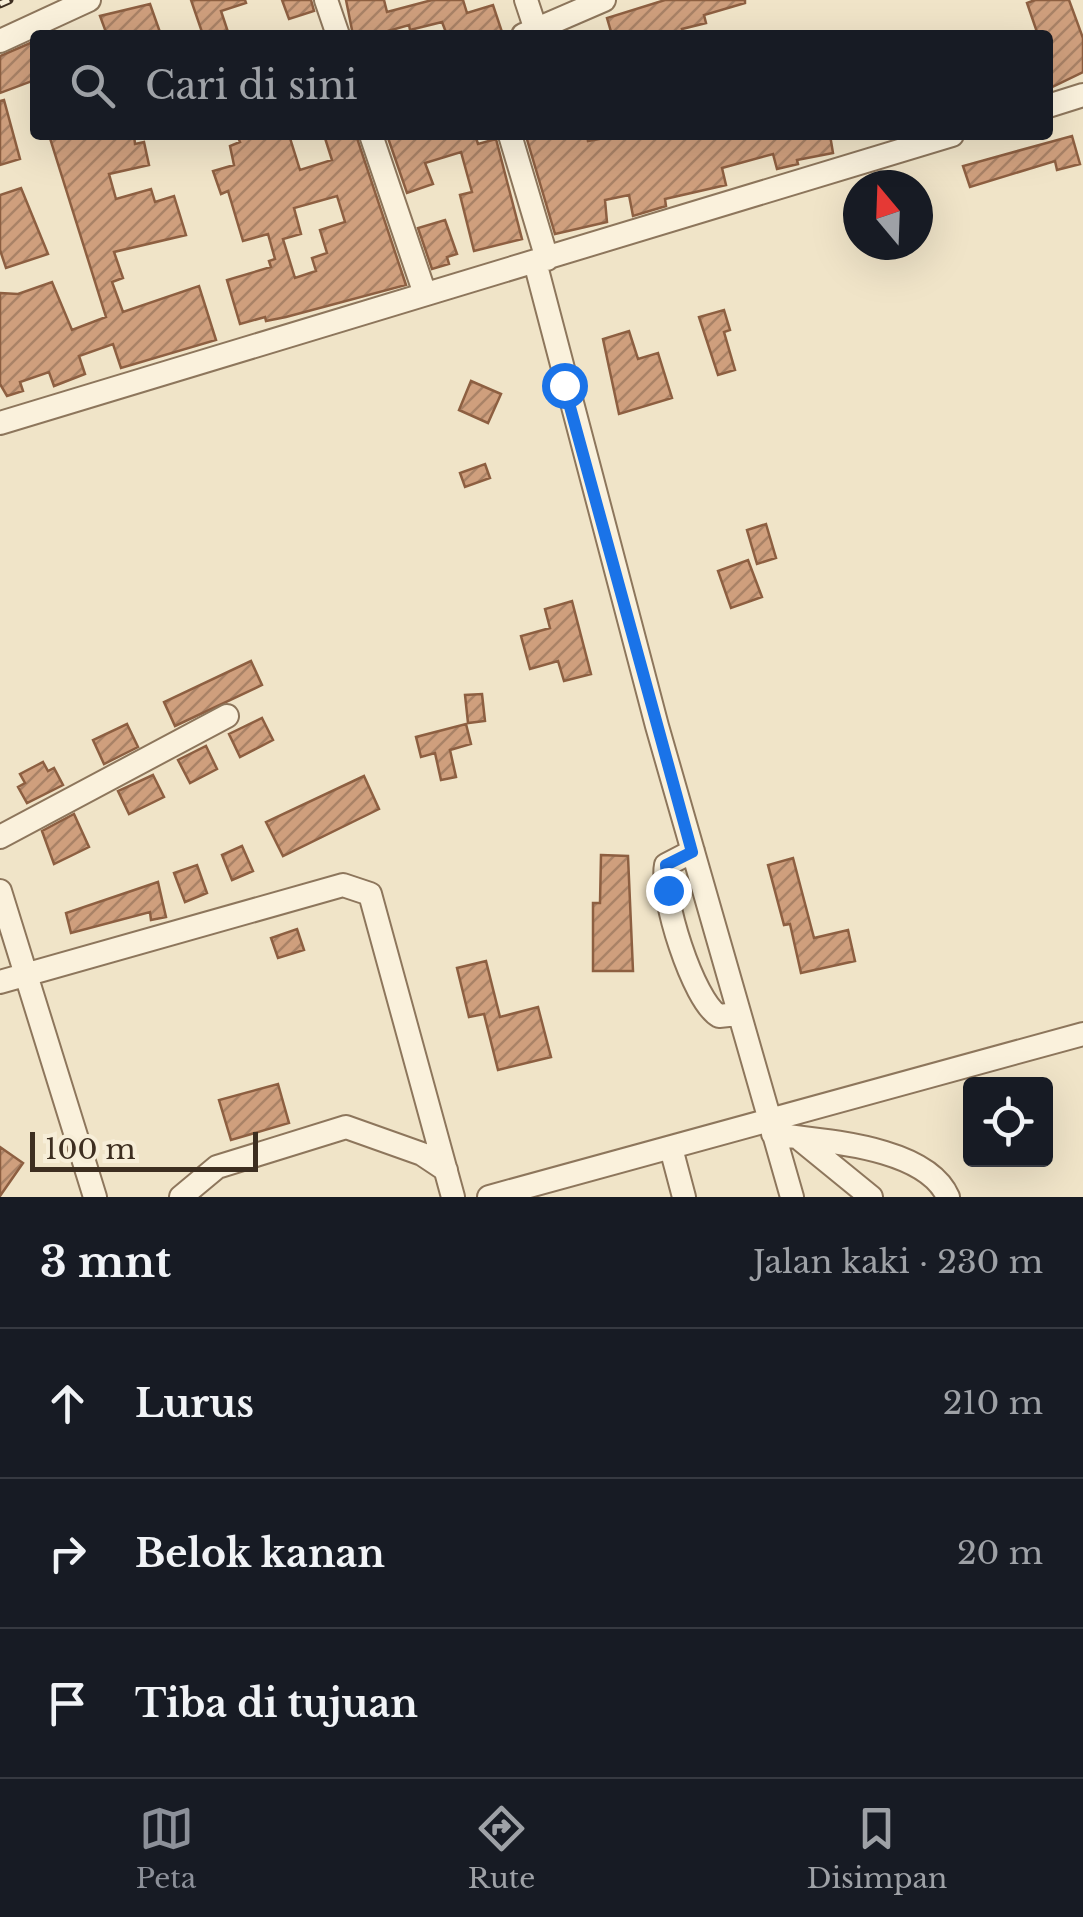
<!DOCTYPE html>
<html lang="id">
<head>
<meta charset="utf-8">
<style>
	body { margin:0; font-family:"Libre Baskerville",serif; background:#20242c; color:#f1f3f6 }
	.controls { position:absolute; right:30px; bottom:30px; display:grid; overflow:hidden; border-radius:10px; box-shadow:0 10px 40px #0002 }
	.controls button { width:90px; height:90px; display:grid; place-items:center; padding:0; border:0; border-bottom:2px solid #363941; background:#171b24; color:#f1f3f6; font:50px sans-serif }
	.compass { position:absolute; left:843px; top:170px; width:90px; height:90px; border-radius:50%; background:#171b24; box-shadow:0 10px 40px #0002; rotate:341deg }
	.scale { position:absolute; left:30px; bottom:25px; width:228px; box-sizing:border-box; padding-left:10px; border:5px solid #3d2e20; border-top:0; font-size:28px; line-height:35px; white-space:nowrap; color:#3d2e20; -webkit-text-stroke:8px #f7eed8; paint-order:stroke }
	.stop { position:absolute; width:30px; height:30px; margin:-22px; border:8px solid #1a73e8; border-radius:50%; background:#fff }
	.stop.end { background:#1a73e8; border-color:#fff; box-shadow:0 2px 10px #0008 }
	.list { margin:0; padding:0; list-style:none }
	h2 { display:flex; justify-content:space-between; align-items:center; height:130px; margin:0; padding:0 40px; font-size:42px }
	h2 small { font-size:32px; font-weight:400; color:#9ea1a6 }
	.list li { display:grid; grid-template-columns:65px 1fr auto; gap:30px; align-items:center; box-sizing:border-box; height:150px; padding:0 40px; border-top:2px solid #363941 }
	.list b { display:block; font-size:38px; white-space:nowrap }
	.list em { font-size:32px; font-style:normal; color:#9ea1a6 }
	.icon { flex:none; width:55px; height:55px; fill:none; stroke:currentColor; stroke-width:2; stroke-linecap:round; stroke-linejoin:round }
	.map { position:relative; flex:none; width:1083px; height:1197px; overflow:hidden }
	.search { position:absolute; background:#171b24; box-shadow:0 10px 40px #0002; left:30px; right:30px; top:30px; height:110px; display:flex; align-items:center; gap:25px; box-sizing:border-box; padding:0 35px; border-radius:10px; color:#9ea1a6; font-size:38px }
	.sheet { height:580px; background:#171b24 }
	nav { display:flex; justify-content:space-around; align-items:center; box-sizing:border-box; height:140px; border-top:2px solid #363941; background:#171b24; font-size:28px; color:#9ea1a6 }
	nav a { display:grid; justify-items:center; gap:5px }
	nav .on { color:#8c9099 }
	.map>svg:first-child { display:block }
	.building { fill:url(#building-hatch); stroke:#8d5f41; stroke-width:2.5; fill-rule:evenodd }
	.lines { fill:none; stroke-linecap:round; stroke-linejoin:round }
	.minor-casing { stroke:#8d765c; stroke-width:26 }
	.minor { stroke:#faf1dc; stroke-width:22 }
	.rail-casing { stroke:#3d2e20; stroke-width:9 }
	.rail { stroke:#f7eed8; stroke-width:5; stroke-dasharray:15; stroke-linecap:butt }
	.route { stroke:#1a73e8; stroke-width:12 }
</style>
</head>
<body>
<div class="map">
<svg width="1083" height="1197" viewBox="0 0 1083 1197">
	<defs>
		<pattern id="building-hatch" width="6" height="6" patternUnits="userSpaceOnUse" patternTransform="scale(2.5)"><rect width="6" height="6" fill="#cf9f7d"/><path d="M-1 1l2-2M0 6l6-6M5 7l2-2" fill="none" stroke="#a98266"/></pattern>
	</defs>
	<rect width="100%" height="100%" fill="#f0e4c8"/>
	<path class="building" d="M191,0H245L246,3L221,11L229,35H203Z
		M282,0H311L314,11L289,19Z
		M346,0H384L387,12L432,0H463L467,13L493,5L503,35H447L442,22L410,30L409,25L374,35H353Z
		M665,0H745V3L704,15L706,23L682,29L684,35H612L607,18Z
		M1035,0H1069L1083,38V72L1048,89V35H1038L1027,3Z
		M150,4L161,35H107L100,16Z
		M35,41V80L0,93V56Z
		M4,100L20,159L0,165V101Z
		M49,135H134L135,144L144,142L149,165L109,174L116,199L151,189L155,202L174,196L186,235L114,252L123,278L112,282L123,312L199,286L216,340L121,368L113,344L79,356L85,374L54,386L49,372L20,382L23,391L7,396L0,384V293L18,294L52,282L72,330L106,317Z
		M237,135H289L300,170L332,160L324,135H356L406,285L286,317L266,321L265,317L240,324L227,280L271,267L269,261L275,259L268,234L243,241L228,191L221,194L213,171L234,165L230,146L240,142ZM337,196L345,222L320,230L327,253L312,258L316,271L295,278L283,239L301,234L294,208Z
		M387,135H475L478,144L496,139L522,239L474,251L460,195L472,192L461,152L425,163L433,184L407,193Z
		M587,135L588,141L621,135H830L833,153L797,160L798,164L777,169L773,154L722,168L726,185L665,199L666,206L633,216L629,195L605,200L607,222L555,234L526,136Z
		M1072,136L1080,164L1057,170L1055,161L970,187L963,166Z
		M21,188L48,254L6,268L0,250V195Z
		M445,220L457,254L447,257L449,264L432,269L418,228Z
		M724,310L730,330L724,332L735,370L718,375L699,317Z
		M629,331L638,359L658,353L672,398L619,414L603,339Z
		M471,381L501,394L488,423L459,410Z
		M485,464L490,478L465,487L460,473Z
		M766,524L776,558L757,564L747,530Z
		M748,560L762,597L731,608L718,571Z
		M572,601L591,674L564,681L558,661L530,669L521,636L550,628L545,609Z
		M251,661L262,685L175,726L164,702Z
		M482,694L485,721L468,723L465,695Z
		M262,718L273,740L240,757L229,734Z
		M127,724L138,747L104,764L93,740Z
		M466,724L471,744L450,750L456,777L441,780L435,753L421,757L416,737Z
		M206,746L217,769L190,783L178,760Z
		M43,762L48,771L54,768L63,785L27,803L18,787L25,783L20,774Z
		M153,775L164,797L129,814L118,791Z
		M364,776L379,809L283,856L266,822Z
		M74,814L89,847L54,864L42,831Z
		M242,846L253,871L232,880L222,855Z
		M601,855L628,856L633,971H593V903H600Z
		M793,858L814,938L848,930L855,961L801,973L790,924L784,925L768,865Z
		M197,865L207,893L185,902L174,873Z
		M158,882L166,917L151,920L150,912L71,933L66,913Z
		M297,929L304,950L278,958L271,938Z
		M486,961L500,1017L538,1007L551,1057L498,1070L484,1014L469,1017L457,968Z
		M278,1084L289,1123L231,1140L219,1100Z
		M0,1147L23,1163L0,1196Z"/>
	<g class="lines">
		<defs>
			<path id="minor" d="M326,0L338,35
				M526,0L536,30
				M523,35L604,0
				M0,41L89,0
				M1048,106L1083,95
				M371,135L425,294
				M510,135L547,259
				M535,262L657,726L792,1197
				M0,423L952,135
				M0,837L227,716
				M693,851L666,865C660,895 693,1001 719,1016L738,1014
				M0,891L95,1197
				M0,982L343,885L370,894L453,1197
				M773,1134C822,1141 926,1146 948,1197
				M801,1140L871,1197
				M671,1148L684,1197
				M181,1197L217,1167L346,1127L422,1154L446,1170
				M489,1197L1083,1034"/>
		</defs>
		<use href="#minor" class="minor-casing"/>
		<use href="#minor" class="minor"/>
		<defs>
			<path id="rail" d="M0,4L9,0"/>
		</defs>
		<use href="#rail" class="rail-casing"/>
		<use href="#rail" class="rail"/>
	</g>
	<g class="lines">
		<path class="route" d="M564,385L692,852L666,865L668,890"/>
	</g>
</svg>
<div class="controls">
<button><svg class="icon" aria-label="locate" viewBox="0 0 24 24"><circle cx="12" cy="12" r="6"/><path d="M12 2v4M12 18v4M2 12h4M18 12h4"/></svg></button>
</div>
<svg class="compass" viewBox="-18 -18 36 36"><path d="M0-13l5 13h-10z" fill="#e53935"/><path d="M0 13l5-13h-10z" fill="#9ea1a6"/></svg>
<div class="scale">100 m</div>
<div class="stop" style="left:564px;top:385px"></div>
<div class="stop end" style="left:668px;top:890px"></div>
<div class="search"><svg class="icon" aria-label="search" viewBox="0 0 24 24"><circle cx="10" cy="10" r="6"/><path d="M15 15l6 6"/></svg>Cari di sini</div>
</div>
<section class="sheet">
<h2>3 mnt<small>Jalan kaki · 230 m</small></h2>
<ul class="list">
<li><svg class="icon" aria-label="ahead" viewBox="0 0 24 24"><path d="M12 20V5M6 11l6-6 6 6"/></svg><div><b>Lurus</b></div><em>210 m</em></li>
<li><svg class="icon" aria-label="right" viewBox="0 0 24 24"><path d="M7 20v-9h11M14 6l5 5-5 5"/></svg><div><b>Belok kanan</b></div><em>20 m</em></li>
<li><svg class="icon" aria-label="arrive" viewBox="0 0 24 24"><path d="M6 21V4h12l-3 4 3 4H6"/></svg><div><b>Tiba di tujuan</b></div></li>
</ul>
</section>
<nav>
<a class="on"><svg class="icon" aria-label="map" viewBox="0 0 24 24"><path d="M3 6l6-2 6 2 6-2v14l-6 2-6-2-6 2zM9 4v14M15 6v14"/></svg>Peta</a>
<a><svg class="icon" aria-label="directions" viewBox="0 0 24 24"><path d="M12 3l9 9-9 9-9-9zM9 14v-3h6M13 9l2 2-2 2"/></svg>Rute</a>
<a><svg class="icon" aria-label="saved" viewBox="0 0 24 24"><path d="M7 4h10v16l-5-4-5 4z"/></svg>Disimpan</a>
</nav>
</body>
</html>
